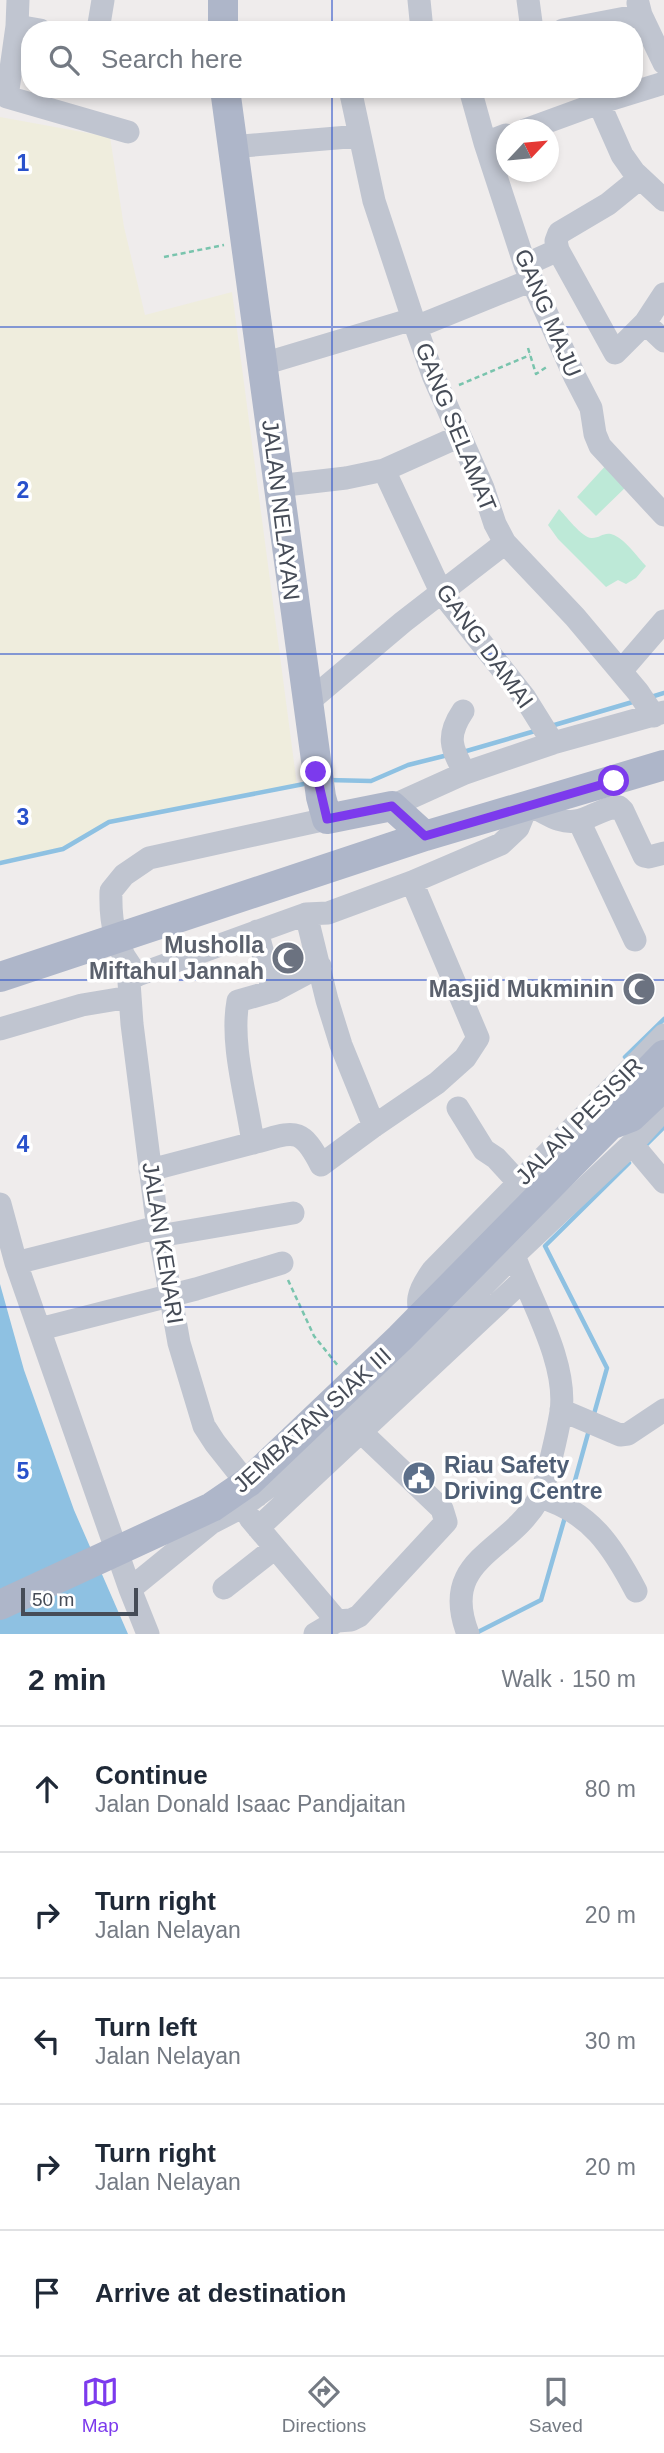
<!DOCTYPE html>
<html lang="en">
<head>
<meta charset="utf-8">
<style>
	body { margin:0; font-family:Helvetica,sans-serif; background:#f2f2f3; color:#1f2937 }
	.compass { position:absolute; left:496px; top:119px; width:63px; height:63px; border-radius:50%; background:#fff; box-shadow:0 4px 10px #0003; rotate:64deg }
	.scale { position:absolute; left:21px; bottom:18px; width:117px; box-sizing:border-box; padding-left:7px; border:4px solid #464c57; border-top:0; font-size:19px; line-height:24px; white-space:nowrap; color:#464c57; -webkit-text-stroke:5px #fff; paint-order:stroke }
	.stop { position:absolute; width:21px; height:21px; margin:-16px; border:5px solid #7c3aed; border-radius:50%; background:#fff }
	.stop.end { background:#7c3aed; border-color:#fff; box-shadow:0 2px 7px #0008 }
	.list { margin:0; padding:0; list-style:none }
	h2 { display:flex; justify-content:space-between; align-items:center; height:91px; margin:0; padding:0 28px; font-size:30px }
	h2 small { font-size:23px; font-weight:400; color:#747a83 }
	.list li { display:grid; grid-template-columns:46px 1fr auto; gap:21px; align-items:center; box-sizing:border-box; height:126px; padding:0 28px; border-top:2px solid #e0e1e3 }
	.list b { display:block; font-size:26px; white-space:nowrap }
	.list p { margin:0; font-size:23px; white-space:nowrap; color:#747a83 }
	.list em { font-size:23px; font-style:normal; color:#747a83 }
	.icon { flex:none; width:38px; height:38px; fill:none; stroke:currentColor; stroke-width:2; stroke-linecap:round; stroke-linejoin:round }
	.map { position:relative; flex:none; width:664px; height:1634px; overflow:hidden }
	.search { position:absolute; background:#fff; box-shadow:0 4px 10px #0003; left:21px; right:21px; top:21px; height:77px; display:flex; align-items:center; gap:18px; box-sizing:border-box; padding:0 24px; border-radius:28px; color:#747a83; font-size:26px }
	.sheet { height:721px; background:#fff }
	nav { display:flex; justify-content:space-around; align-items:center; box-sizing:border-box; height:98px; border-top:2px solid #e0e1e3; background:#fff; font-size:19px; color:#747a83 }
	nav a { display:grid; justify-items:center; gap:4px }
	nav .on { color:#7c3aed }
	.map>svg:first-child { display:block }
	.green { fill:#bde9d7 }
	.sand { fill:#efeddd }
	.water { fill:#8ec1e2 }
	.lines { fill:none; stroke-linecap:round; stroke-linejoin:round }
	.stream { stroke:#8ec1e2; stroke-width:4.5 }
	.path { stroke:#79c4ad; stroke-width:2.5; stroke-dasharray:5 3.5; stroke-linecap:butt }
	.minor { stroke:#c0c5d0; stroke-width:23 }
	.major { stroke:#aeb6c9; stroke-width:30 }
	.route { stroke:#7c3aed; stroke-width:9 }
	.grid { fill:none; stroke:#2951cb; stroke-width:2; stroke-opacity:0.55 }
	.labels { text-anchor:middle; dominant-baseline:central; stroke-width:7; stroke-linejoin:round; paint-order:stroke }
	.street-label { font-size:23px; fill:#464c57; stroke:#fff }
	.worship-label { font-size:23px; font-weight:bold; fill:#5b616d; stroke:#fff; text-anchor:end }
	.service-label { font-size:23px; font-weight:bold; fill:#4e5e75; stroke:#fff; text-anchor:start }
	.grid-label { font-size:23px; text-anchor:middle; font-weight:bold; fill:#2951cb; stroke:#fff; stroke-width:7; stroke-linejoin:round; paint-order:stroke }
</style>
</head>
<body>
<div class="map">
<svg width="664" height="1634" viewBox="0 0 664 1634">
	<rect width="100%" height="100%" fill="#efecec"/>
	<path class="green" d="M609,462L630,483L596,516L577,497Z
		M559,509C565,515 583,539 592,538C601,538 604,531 614,535C626,540 637,557 646,566L636,578L626,584L618,580L606,587L558,539L548,525Z"/>
	<path class="sand" d="M0,117L110,137L124,227L145,315L232,292L297,785L109,822L63,849L0,863Z"/>
	<path class="water" d="M0,1284L24,1370L74,1510L128,1634H0Z"/>
	<g class="lines">
		<path class="stream" d="M651,697L664,693
			M551,726L636,701
			M463,752L535,731
			M328,780L371,781L408,765L448,755
			M0,863L63,849L109,822L309,783
			M625,1057L664,1019
			M645,1146L664,1127
			M594,1414L607,1368L545,1246L629,1163
			M569,1502L589,1430
			M476,1633L541,1600L565,1517"/>
		<path class="path" d="M164,257L224,245
			M528,348L536,374L548,366
			M459,385L530,355
			M288,1280L314,1336L339,1367"/>
		<path class="minor" d="M18,0L17,26L7,97L128,132
			M419,0L422,30
			M528,0L532,30
			M638,3L641,15L664,63
			M17,26L40,30
			M98,30L103,0
			M563,30L641,15
			M350,89L374,201L413,319L433,375L483,488L495,524L505,543L575,617L638,692L654,716
			M470,89L485,143L525,265L575,377L591,408L595,434L600,446L664,515
			M599,103L622,155L634,172L664,200
			M525,130L599,103L664,83
			M485,143L506,135
			M231,147L360,136
			M558,250L556,241L559,233L608,204L640,178
			M525,265L558,250L615,353L645,323L664,294
			M645,323L664,341
			M416,327L532,280
			M263,364L413,319
			M384,470L441,592L525,698L553,743
			M277,486L346,478L384,470L460,436
			M621,671L664,621
			M307,703L403,622L505,543
			M463,711C446,736 451,748 465,773
			M392,806L465,773L553,743L664,712
			M579,821L635,940
			M306,914L327,1000L341,1045L374,1126
			M257,931L273,991
			M138,975C115,950 110,924 111,891L124,875L149,858L327,819
			M0,1029L82,1005L130,997
			M458,1108L484,1150L496,1158L518,1182
			M253,1143C293,1133 300,1124 321,1165L374,1126L437,1083L465,1058L478,1038L412,882
			M632,1144L664,1182
			M150,1170L253,1143C247,1099 230,1044 238,1001L273,991L320,966
			M0,1204L16,1263L130,1589L148,1634
			M159,1236L293,1213
			M16,1263L158,1227
			M432,1323C409,1308 420,1288 433,1270L664,1035
			M40,1329L196,1289L282,1263
			M561,1410L620,1435L628,1434L664,1410
			M257,1496L215,1443L204,1426L179,1343L156,1214L132,1024L129,982L132,977L306,914L328,913L412,882L501,844L518,828L527,806C544,809 555,824 576,821C591,819 603,807 619,807L623,811L644,856L649,857L664,853
			M539,1497C590,1511 613,1547 636,1591
			M250,1518L337,1621
			M258,1528L523,1280
			M224,1588L275,1548
			M130,1589L211,1523L242,1507L275,1482L442,1327L514,1255L632,1144L664,1109
			M315,1634L337,1621L351,1620L359,1616L446,1522L442,1509L361,1432
			M468,1634C439,1559 507,1553 538,1500C546,1485 558,1430 561,1412C568,1362 530,1300 514,1255"/>
		<path class="major" d="M223,30V0
			M225,89L321,797L327,819L392,806L425,836
			M0,977L425,836L664,765
			M610,1125L630,1090L664,1055
			M0,1605L212,1507L250,1481L400,1338L610,1125L631,1117L664,1086"/>
	</g>
	<g class="lines">
		<path class="route" d="M316,772L327,819L392,806L425,836L614,781"/>
	</g>
	<path class="grid" d="M332,0V30M332,89V1634M0,327H664M0,654H664M0,980H664M0,1307H664"/>
	<defs>
		<symbol id="mosque-disc" viewBox="-11 -11 22 22"><circle r="9.5" fill="#6b7280" stroke="#fff"/><path d="M3.5-4.9A6 6 0 1 0 3.5 4.9A5 5 0 1 1 3.5-4.9Z" fill="#fff"/></symbol>
		<symbol id="civic-disc" viewBox="-11 -11 22 22"><circle r="9.5" fill="#5c6f8a" stroke="#fff"/><path d="M-.6-6.5H3V-4.5H.6V-3L4-1V1h2V6H-6V1h2V-1L-.6-3ZM-1.2 2.5V6h2.4V2.5Z" fill="#fff"/></symbol>
	</defs>
	<g fill-rule="evenodd">
		<use href="#mosque-disc" x="269" y="939" width="38" height="38"/>
		<use href="#mosque-disc" x="620" y="970" width="38" height="38"/>
		<use href="#civic-disc" x="400" y="1459" width="38" height="38"/>
	</g>
	<g class="labels">
		<g class="street-label">
			<text transform="translate(548 313) rotate(67)">GANG MAJU</text>
			<text transform="translate(456 427) rotate(68)">GANG SELAMAT</text>
			<text transform="translate(281 510) rotate(83)">JALAN NELAYAN</text>
			<text transform="translate(485 646) rotate(54)">GANG DAMAI</text>
			<text transform="translate(579 1121) rotate(-45)">JALAN PESISIR</text>
			<text transform="translate(163 1243) rotate(81)">JALAN KENARI</text>
			<text transform="translate(312 1420) rotate(-42)">JEMBATAN SIAK III</text>
		</g>
		<g class="worship-label">
			<text x="264" y="945">Musholla<tspan x="264" dy="26">Miftahul Jannah</tspan></text>
			<text x="614" y="989">Masjid Mukminin</text>
		</g>
		<g class="service-label">
			<text x="444" y="1465">Riau Safety<tspan x="444" dy="26">Driving Centre</tspan></text>
		</g>
	</g>
	<g class="grid-label">
		<text x="23" y="171">1</text>
		<text x="23" y="498">2</text>
		<text x="23" y="825">3</text>
		<text x="23" y="1152">4</text>
		<text x="23" y="1479">5</text>
	</g>
</svg>
<svg class="compass" viewBox="-18 -18 36 36"><path d="M0-13l5 13h-10z" fill="#e53935"/><path d="M0 13l5-13h-10z" fill="#747a83"/></svg>
<div class="scale">50 m</div>
<div class="stop" style="left:614px;top:781px"></div>
<div class="stop end" style="left:316px;top:772px"></div>
<div class="search"><svg class="icon" aria-label="search" viewBox="0 0 24 24"><circle cx="10" cy="10" r="6"/><path d="M15 15l6 6"/></svg>Search here</div>
</div>
<section class="sheet">
<h2>2 min<small>Walk · 150 m</small></h2>
<ul class="list">
<li><svg class="icon" aria-label="ahead" viewBox="0 0 24 24"><path d="M12 20V5M6 11l6-6 6 6"/></svg><div><b>Continue</b><p>Jalan Donald Isaac Pandjaitan</p></div><em>80 m</em></li>
<li><svg class="icon" aria-label="right" viewBox="0 0 24 24"><path d="M7 20v-9h11M14 6l5 5-5 5"/></svg><div><b>Turn right</b><p>Jalan Nelayan</p></div><em>20 m</em></li>
<li><svg class="icon" aria-label="left" viewBox="0 0 24 24"><path d="M17 20v-9H6M10 6l-5 5 5 5"/></svg><div><b>Turn left</b><p>Jalan Nelayan</p></div><em>30 m</em></li>
<li><svg class="icon" aria-label="right" viewBox="0 0 24 24"><path d="M7 20v-9h11M14 6l5 5-5 5"/></svg><div><b>Turn right</b><p>Jalan Nelayan</p></div><em>20 m</em></li>
<li><svg class="icon" aria-label="arrive" viewBox="0 0 24 24"><path d="M6 21V4h12l-3 4 3 4H6"/></svg><div><b>Arrive at destination</b></div></li>
</ul>
</section>
<nav>
<a class="on"><svg class="icon" aria-label="map" viewBox="0 0 24 24"><path d="M3 6l6-2 6 2 6-2v14l-6 2-6-2-6 2zM9 4v14M15 6v14"/></svg>Map</a>
<a><svg class="icon" aria-label="directions" viewBox="0 0 24 24"><path d="M12 3l9 9-9 9-9-9zM9 14v-3h6M13 9l2 2-2 2"/></svg>Directions</a>
<a><svg class="icon" aria-label="saved" viewBox="0 0 24 24"><path d="M7 4h10v16l-5-4-5 4z"/></svg>Saved</a>
</nav>
</body>
</html>
